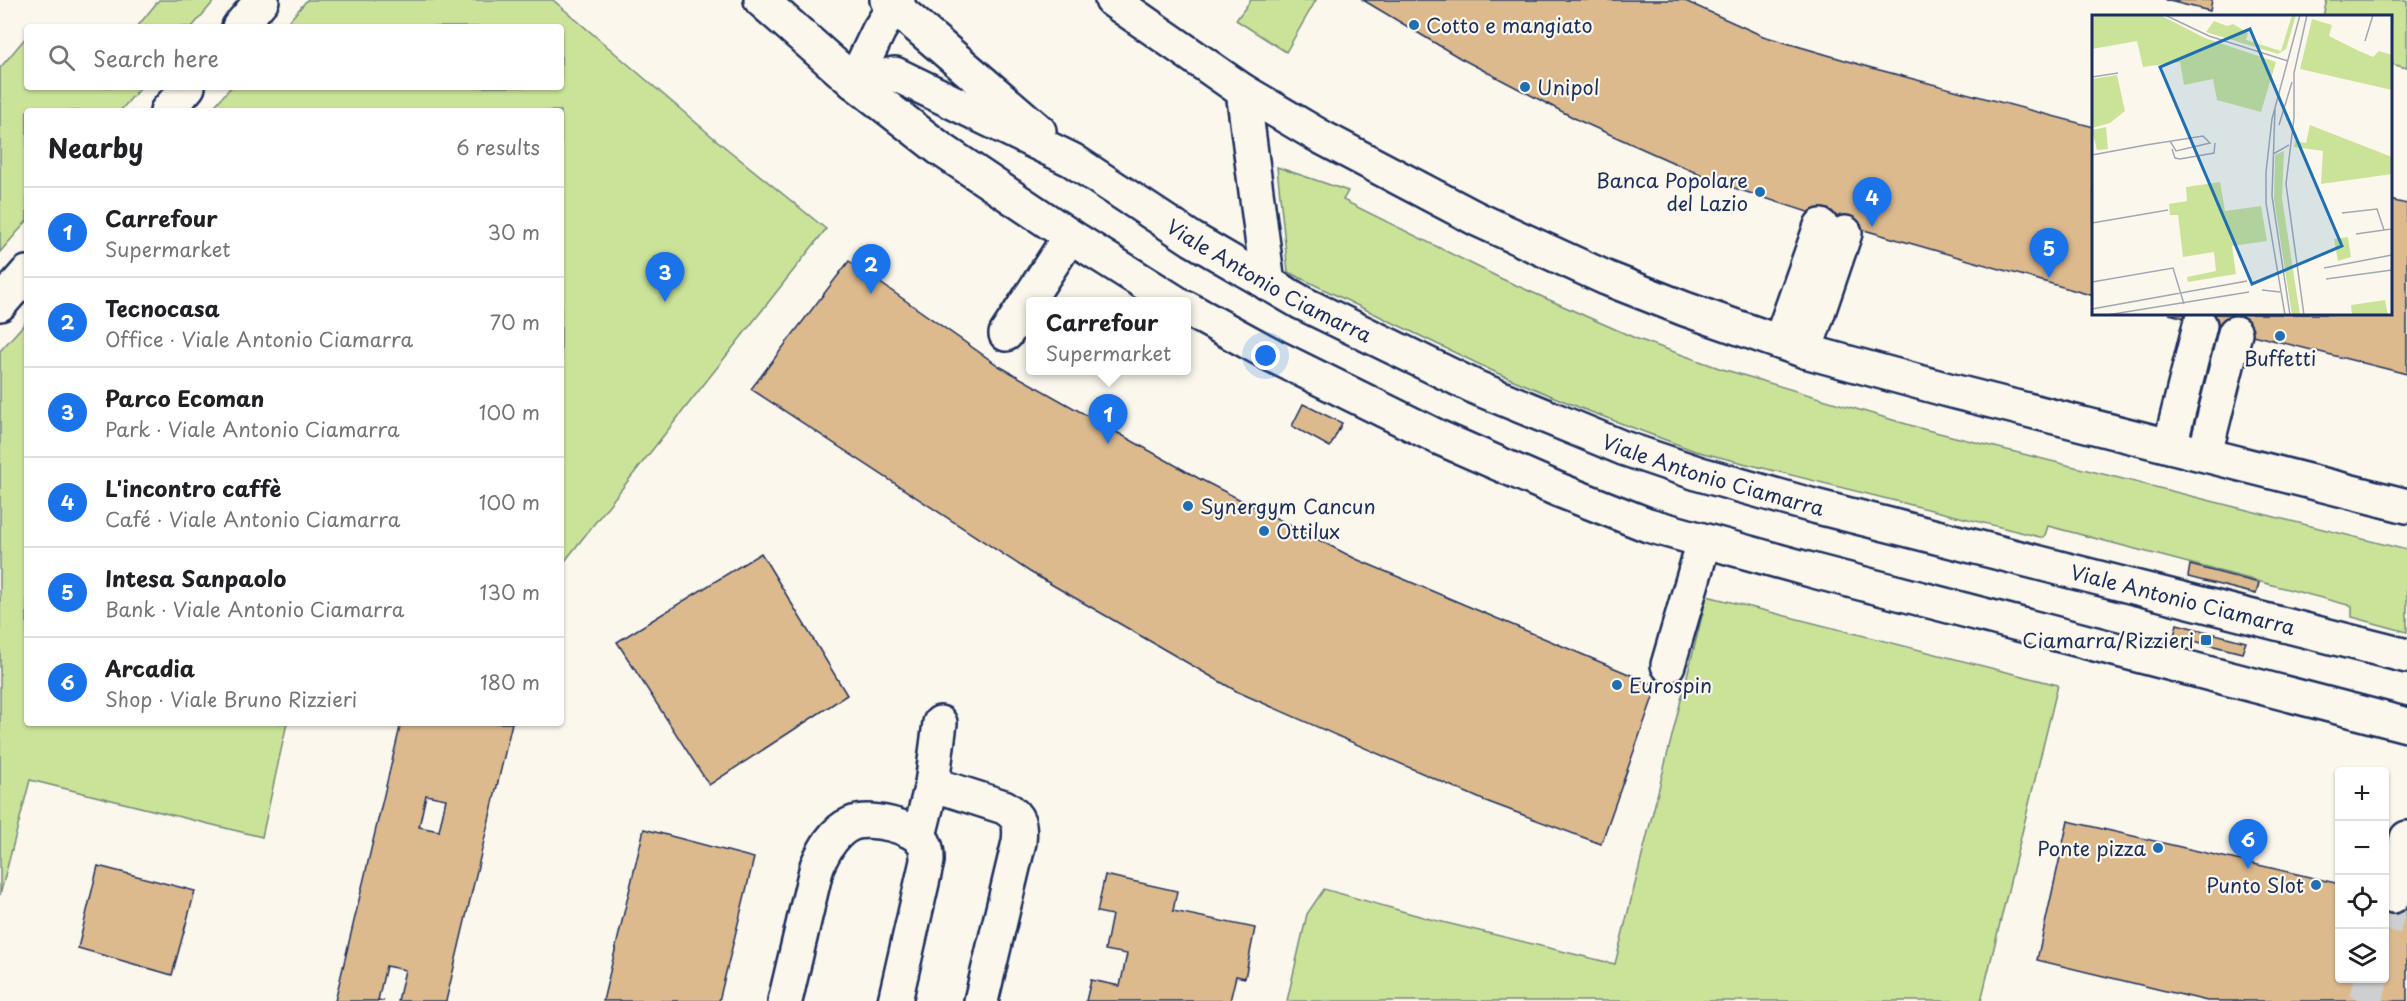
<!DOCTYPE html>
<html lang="en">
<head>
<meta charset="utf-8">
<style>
	body { margin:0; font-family:"Playpen Sans",sans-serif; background:#f2f2f2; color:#202124 }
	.controls { position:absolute; right:18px; bottom:18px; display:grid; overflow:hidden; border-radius:6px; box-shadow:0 2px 4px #0004 }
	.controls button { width:54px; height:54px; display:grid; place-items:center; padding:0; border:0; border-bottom:2px solid #e0e0e0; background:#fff; color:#202124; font:30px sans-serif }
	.you { position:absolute; left:1266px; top:356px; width:21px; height:21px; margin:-15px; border:4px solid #fff; border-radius:50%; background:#1a73e8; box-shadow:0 0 0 9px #1a73e833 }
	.badge { display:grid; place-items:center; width:39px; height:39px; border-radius:50%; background:#1a73e8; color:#fff; font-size:20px; font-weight:700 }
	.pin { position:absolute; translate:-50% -50px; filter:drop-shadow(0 2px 3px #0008) }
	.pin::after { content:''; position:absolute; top:32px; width:21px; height:18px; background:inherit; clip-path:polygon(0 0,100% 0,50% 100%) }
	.popup { position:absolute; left:1026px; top:297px; width:165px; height:78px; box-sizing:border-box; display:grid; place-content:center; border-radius:6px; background:#fff; filter:drop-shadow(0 2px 4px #0005); font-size:20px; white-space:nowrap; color:#757577 }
	.popup b { font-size:22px; color:#202124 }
	.popup::after { content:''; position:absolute; left:50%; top:100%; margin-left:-12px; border:12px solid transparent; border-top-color:#fff }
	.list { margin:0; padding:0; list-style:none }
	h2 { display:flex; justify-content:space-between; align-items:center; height:78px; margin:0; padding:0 24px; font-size:26px }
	h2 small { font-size:20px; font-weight:400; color:#757577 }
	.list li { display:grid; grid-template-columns:39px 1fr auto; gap:18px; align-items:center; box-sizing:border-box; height:90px; padding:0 24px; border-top:2px solid #e0e0e0 }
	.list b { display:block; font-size:22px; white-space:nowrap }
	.list p { margin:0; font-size:20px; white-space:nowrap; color:#757577 }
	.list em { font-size:20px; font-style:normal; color:#757577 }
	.icon { flex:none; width:33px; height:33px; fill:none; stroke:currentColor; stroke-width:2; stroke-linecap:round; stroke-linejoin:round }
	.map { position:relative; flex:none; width:2407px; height:1001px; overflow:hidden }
	.search { position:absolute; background:#fff; box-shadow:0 2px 4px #0004; left:24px; top:24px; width:540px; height:66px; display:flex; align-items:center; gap:15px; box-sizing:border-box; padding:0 21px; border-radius:6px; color:#757577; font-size:22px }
	.panel { position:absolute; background:#fff; box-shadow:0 2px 4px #0004; left:24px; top:108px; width:540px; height:618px; border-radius:6px }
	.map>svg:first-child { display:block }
	.green { fill:#cbe399; stroke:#73897c; stroke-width:1.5 }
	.building { fill:#dcba8e; stroke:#1b2f5e; stroke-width:1.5; fill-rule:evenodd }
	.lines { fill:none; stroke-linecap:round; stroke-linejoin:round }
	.minor-tunnel { stroke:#cecfd0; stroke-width:33; stroke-dasharray:33 16; stroke-linecap:butt }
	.minor-casing { stroke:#1b2f5e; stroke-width:38 }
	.minor { stroke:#fbf7ec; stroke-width:33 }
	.poi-dot { fill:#1f6fb2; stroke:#fbf7ec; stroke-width:2 }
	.labels { text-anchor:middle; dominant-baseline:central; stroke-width:4.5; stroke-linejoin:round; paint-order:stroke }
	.poi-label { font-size:20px; fill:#1b2f5e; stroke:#fbf7ec; text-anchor:start }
	.street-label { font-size:20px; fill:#1b2f5e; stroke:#fbf7ec }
	.inset-road { fill:none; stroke:#a1a7b3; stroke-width:1.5 }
	.view { fill:#1f6fb2; fill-opacity:0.15; stroke:#1f6fb2; stroke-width:3 }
	.inset-edge { fill:none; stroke:#1b2f5e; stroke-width:3 }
</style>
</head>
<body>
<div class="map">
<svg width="2407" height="1001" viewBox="0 0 2407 1001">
	<rect width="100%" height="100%" fill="#fbf7ec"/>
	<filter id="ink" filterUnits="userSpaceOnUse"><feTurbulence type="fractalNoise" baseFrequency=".0167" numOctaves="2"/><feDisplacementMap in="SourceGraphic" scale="12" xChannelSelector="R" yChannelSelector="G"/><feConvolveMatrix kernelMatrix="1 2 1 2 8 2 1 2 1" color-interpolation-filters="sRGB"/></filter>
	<g filter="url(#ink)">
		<path class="green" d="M159,0H215L192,27H137Z
			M307,0H553L721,144L826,229L561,566V111H210L231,87H561V27H284Z
			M1251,0H1316L1286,52L1236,20Z
			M2327,0H2407V68L2391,64L2390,16H2323Z
			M27,36V87H141L120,111H27V221L0,252V68Z
			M1277,167L1348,191L1343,200L1502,279L1635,338L1719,368L1923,429L2407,550V632L2352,617V606L2048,526L2044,538L1695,451L1583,409L1497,373L1288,272Z
			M27,321V723H287L262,837L30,780L0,895V351Z
			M1707,596L2058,685L1981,1001H1287L1307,914L1324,889L1430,919L1615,964Z"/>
		<path class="building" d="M1363,0H1683L1763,36L1872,68L2094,127V296L1857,228L1719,183L1580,121L1460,58Z
			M2165,0H2212L2210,11Z
			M2390,200L2407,204V374L2169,314H2390Z
			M849,261L999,366L1198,478L1356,559L1657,686L1601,844L1483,800L1238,692L1030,572L751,389Z
			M1303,404L1342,423L1330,447L1292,426Z
			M761,553L847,695L709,785L617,642Z
			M2190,565L2259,583L2256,594L2188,577Z
			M2177,624L2246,642L2242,653L2174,636Z
			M401,723H512L446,1001H398L405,970L386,966L378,1000L384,1001H335ZM426,795L446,799L439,831L419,827Z
			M2068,821L2340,884V978H2384V894L2407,900V1001H2207L2037,960Z
			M644,829L754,858L719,1001H603Z
			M98,866L195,891L172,975L78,948Z
			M1105,875L1177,891L1173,911L1255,928L1245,978L1236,976L1230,1001H1086L1091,980L1120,986L1127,954L1105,950L1112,915L1097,912Z"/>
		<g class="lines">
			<path class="minor-tunnel" d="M2384,929L2393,896
				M2366,1001L2372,978"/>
			<defs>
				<g id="minor">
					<path d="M761,0L854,82L939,148L1070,236L1175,302"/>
					<path d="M887,0L1039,131"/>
					<path d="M1112,0L1243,91L1321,137L1477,219L1606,278L1685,309L1805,351L1952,391L2407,506"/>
					<path d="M239,27L262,0"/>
					<path id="s1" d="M854,82L895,74L1072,160L1192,239L1302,303L1477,388L1623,448L1700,474L1810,505L2407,656"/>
					<path d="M854,82L879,30L898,0"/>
					<path d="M1243,91L1268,284"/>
					<path d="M167,111L188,87"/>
					<path d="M0,304L27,273"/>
					<path d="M1186,308L1274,356L1440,438L1559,490L1648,525L1818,572L2407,725"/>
					<path d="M1006,334L1070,236"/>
					<path d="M1780,342L1821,226"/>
					<path d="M1805,351L1845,233"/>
					<path d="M2170,446L2200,325"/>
					<path d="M2205,454L2235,333"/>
					<path d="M1668,665L1704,541"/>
					<path d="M932,784L1004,807C1019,816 1021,824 1019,842L981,1001"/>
					<path d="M919,836L932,784L940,723"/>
					<path d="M2393,896L2407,838"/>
					<path d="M785,1001L817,866C824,850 834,831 851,824C869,816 914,826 924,843C927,849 927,854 927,861L895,1001"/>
				</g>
			</defs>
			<use href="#minor" class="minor-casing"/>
			<use href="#minor" class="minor"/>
		</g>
	</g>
	<g class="poi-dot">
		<circle cx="1414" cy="25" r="6"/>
		<circle cx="1525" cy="87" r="6"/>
		<circle cx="1760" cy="192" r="6"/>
		<circle cx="2280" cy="336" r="6"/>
		<circle cx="1188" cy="506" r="6"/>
		<circle cx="1264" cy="531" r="6"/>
		<rect x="2200" y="634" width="12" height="12" rx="3"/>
		<circle cx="1617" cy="685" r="6"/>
		<circle cx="2158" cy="848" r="6"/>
		<circle cx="2316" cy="885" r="6"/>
	</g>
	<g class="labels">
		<g class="poi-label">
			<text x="1426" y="25">Cotto e mangiato</text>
			<text x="1537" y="87">Unipol</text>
			<text x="1748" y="180" text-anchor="end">Banca Popolare<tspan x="1748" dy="23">del Lazio</tspan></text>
			<text x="2280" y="358" text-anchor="middle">Buffetti</text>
			<text x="1200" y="506">Synergym Cancun</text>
			<text x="1276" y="531">Ottilux</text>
			<text x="2194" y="640" text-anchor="end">Ciamarra/Rizzieri</text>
			<text x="1629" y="685">Eurospin</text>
			<text x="2146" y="848" text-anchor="end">Ponte pizza</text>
			<text x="2304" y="885" text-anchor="end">Punto Slot</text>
		</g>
		<g class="street-label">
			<text stroke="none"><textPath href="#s1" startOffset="470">Viale Antonio Ciamarra</textPath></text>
			<text stroke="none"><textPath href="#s1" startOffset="956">Viale Antonio Ciamarra</textPath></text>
			<text stroke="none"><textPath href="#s1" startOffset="1442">Viale Antonio Ciamarra</textPath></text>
		</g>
	</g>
	<g transform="translate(2092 15)">
		<rect width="300" height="300" fill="#fbf7ec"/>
		<path d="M0,0H68L113,23L184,47L169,97L125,85L121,64L92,70L88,47L51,52L45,26L0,34ZM200,0H204L194,34L186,39L114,17L122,6L135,11L141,9L156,18L154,25L189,36ZM220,4L240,10L237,21L267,36L281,42L287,36L300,40V75L208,54ZM25,60L33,96L18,108L0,113V64ZM218,110L300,142V159L229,169L231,136L202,132L203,126L214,128ZM14,112L16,134L5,135L0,115ZM192,136L190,183L208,300H200L182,184L183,140ZM128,167L133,196L169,191L175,226L140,231L144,259L96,267L95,262L124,256L122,237L91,242L86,200H78L77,189L95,186L94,172ZM256,222L259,242L246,246L242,224ZM293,285L296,300H260L259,290Z" fill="#cbe399"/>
		<path class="inset-road" d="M73,0L117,21L196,46M273,26L281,0M0,62L26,58M183,94L180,181L198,300M187,110L200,67M80,134L83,143L88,144L122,138L123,128M181,139L197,130M0,140L54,130L111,121L118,128L84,136L78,126M250,198L285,194L292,215L300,214M0,208L76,195M264,219L292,215M232,253L300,240M234,264L300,255M0,267L81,253L92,289M170,275L188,277M0,294L155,266M15,300L157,277M193,300L174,188V157L180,104L208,0M212,300L194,169L202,103V58L215,0"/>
		<path class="view" d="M158,14L250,231L160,269L68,52Z"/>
		<rect width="300" height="300" class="inset-edge"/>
	</g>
</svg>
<div class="controls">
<button>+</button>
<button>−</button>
<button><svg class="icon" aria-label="locate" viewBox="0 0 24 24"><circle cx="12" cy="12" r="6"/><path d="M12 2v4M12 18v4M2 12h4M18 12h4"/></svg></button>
<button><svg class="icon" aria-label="layers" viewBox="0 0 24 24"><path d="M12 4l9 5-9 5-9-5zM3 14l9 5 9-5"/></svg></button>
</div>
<div class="you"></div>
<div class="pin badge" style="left:1108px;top:444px">1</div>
<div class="popup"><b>Carrefour</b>Supermarket</div>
<div class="pin badge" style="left:871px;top:294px">2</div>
<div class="pin badge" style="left:665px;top:302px">3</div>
<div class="pin badge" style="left:1872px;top:227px">4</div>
<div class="pin badge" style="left:2049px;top:278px">5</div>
<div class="pin badge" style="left:2248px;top:869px">6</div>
<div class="search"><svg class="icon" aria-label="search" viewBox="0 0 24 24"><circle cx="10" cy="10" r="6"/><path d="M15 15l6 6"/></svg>Search here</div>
<section class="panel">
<h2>Nearby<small>6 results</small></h2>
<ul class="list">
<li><span class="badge">1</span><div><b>Carrefour</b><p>Supermarket</p></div><em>30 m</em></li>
<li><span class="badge">2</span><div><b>Tecnocasa</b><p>Office · Viale Antonio Ciamarra</p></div><em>70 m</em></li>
<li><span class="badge">3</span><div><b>Parco Ecoman</b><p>Park · Viale Antonio Ciamarra</p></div><em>100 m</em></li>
<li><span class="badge">4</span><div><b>L'incontro caffè</b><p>Café · Viale Antonio Ciamarra</p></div><em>100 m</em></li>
<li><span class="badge">5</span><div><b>Intesa Sanpaolo</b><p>Bank · Viale Antonio Ciamarra</p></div><em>130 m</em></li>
<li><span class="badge">6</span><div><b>Arcadia</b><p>Shop · Viale Bruno Rizzieri</p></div><em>180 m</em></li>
</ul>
</section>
</div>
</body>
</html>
